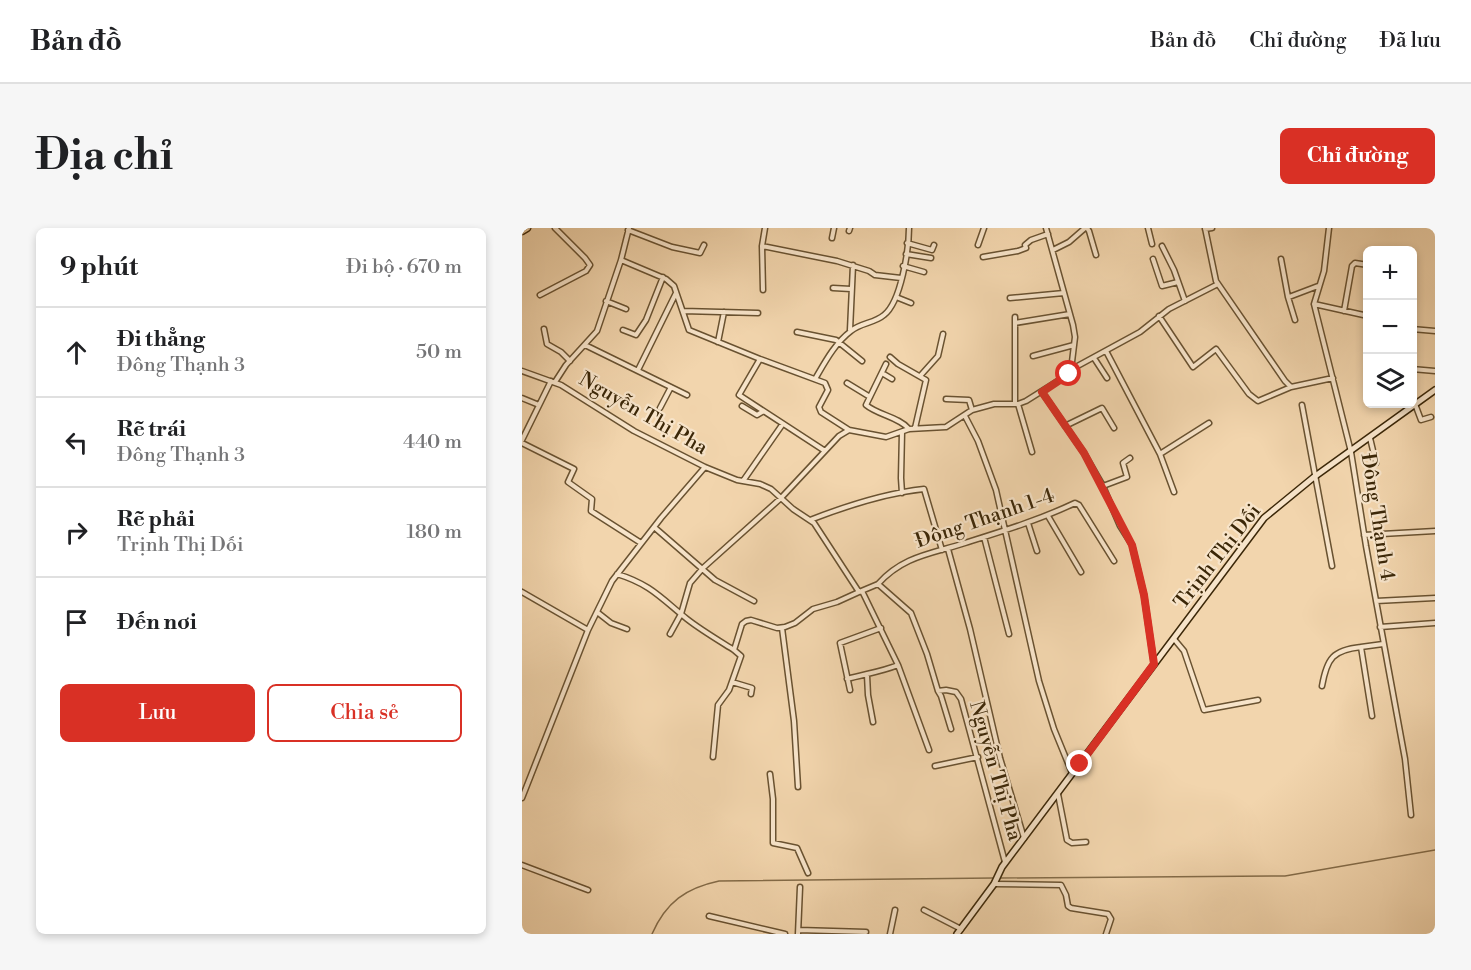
<!DOCTYPE html>
<html lang="vi">
<head>
<meta charset="utf-8">
<style>
	body { margin:0; font-family:"Libre Bodoni",serif; background:#f6f6f6; color:#202124 }
	.controls { position:absolute; right:18px; top:18px; display:grid; overflow:hidden; border-radius:9px; box-shadow:0 3px 9px #0003 }
	.controls button { width:54px; height:54px; display:grid; place-items:center; padding:0; border:0; border-bottom:2px solid #e0e0e0; background:#fff; color:#202124; font:30px sans-serif }
	.stop { position:absolute; width:18px; height:18px; margin:-14px; border:4px solid #d93025; border-radius:50%; background:#fff }
	.stop.end { background:#d93025; border-color:#fff; box-shadow:0 2px 6px #0008 }
	.list { margin:0; padding:0; list-style:none }
	h2 { display:flex; justify-content:space-between; align-items:center; height:78px; margin:0; padding:0 24px; font-size:26px }
	h2 small { font-size:20px; font-weight:400; color:#757577 }
	.list li { display:grid; grid-template-columns:39px 1fr auto; gap:18px; align-items:center; box-sizing:border-box; height:90px; padding:0 24px; border-top:2px solid #e0e0e0 }
	.list b { display:block; font-size:22px; white-space:nowrap }
	.list p { margin:0; font-size:20px; white-space:nowrap; color:#757577 }
	.list em { font-size:20px; font-style:normal; color:#757577 }
	.actions { display:flex; gap:12px; padding:18px 24px }
	.actions a { flex:1; padding:14px 0; border:2px solid #d93025; border-radius:9px; text-align:center; font-size:21px; color:#d93025 }
	.actions .main { background:#d93025; color:#fff }
	.icon { flex:none; width:33px; height:33px; fill:none; stroke:currentColor; stroke-width:2; stroke-linecap:round; stroke-linejoin:round }
	.map { position:relative; flex:none; width:913px; height:706px; overflow:hidden; border-radius:9px }
	header { display:flex; align-items:center; gap:36px; box-sizing:border-box; height:84px; padding:0 30px; background:#fff; border-bottom:2px solid #e0e0e0 }
	header strong { font-size:28px }
	nav { display:flex; gap:33px; margin-inline-start:auto; font-size:21px }
	.intro { display:flex; align-items:center; justify-content:space-between; box-sizing:border-box; height:144px; padding:0 36px }
	h1 { margin:0; font-size:42px }
	.button { padding:15px 27px; border-radius:9px; background:#d93025; color:#fff; font-size:21px; font-weight:700 }
	main { display:flex; gap:36px; padding:0 36px }
	aside { flex:1; background:#fff; border-radius:9px; box-shadow:0 3px 9px #0003 }
	.map>svg:first-child { display:block }
	.lines { fill:none; stroke-linecap:round; stroke-linejoin:round }
	.stream { stroke:#846c49; stroke-width:1.5 }
	.street-casing { stroke:#695231; stroke-width:7 }
	.secondary-casing { stroke:#3b2708; stroke-width:8 }
	.primary-casing { stroke:#3b2708; stroke-width:9 }
	.street { stroke:#f7e4ca; stroke-width:4 }
	.secondary { stroke:#f7e4ca; stroke-width:5 }
	.primary { stroke:#f2d5ad; stroke-width:6 }
	.route { stroke:#d93025; stroke-width:8 }
	.labels { text-anchor:middle; dominant-baseline:central; stroke-width:4.5; stroke-linejoin:round; paint-order:stroke }
	.street-label { font-size:20px; fill:#3b2708; stroke:#f7e4ca }
</style>
</head>
<body>
<header>
<strong>Bản đồ</strong>
<nav><a>Bản đồ</a><a>Chỉ đường</a><a>Đã lưu</a></nav>
</header>
<div class="intro"><h1>Địa chỉ</h1><a class="button">Chỉ đường</a></div>
<main>
<aside>
<h2>9 phút<small>Đi bộ · 670 m</small></h2>
<ul class="list">
<li><svg class="icon" aria-label="ahead" viewBox="0 0 24 24"><path d="M12 20V5M6 11l6-6 6 6"/></svg><div><b>Đi thẳng</b><p>Đông Thạnh 3</p></div><em>50 m</em></li>
<li><svg class="icon" aria-label="left" viewBox="0 0 24 24"><path d="M17 20v-9H6M10 6l-5 5 5 5"/></svg><div><b>Rẽ trái</b><p>Đông Thạnh 3</p></div><em>440 m</em></li>
<li><svg class="icon" aria-label="right" viewBox="0 0 24 24"><path d="M7 20v-9h11M14 6l5 5-5 5"/></svg><div><b>Rẽ phải</b><p>Trịnh Thị Dối</p></div><em>180 m</em></li>
<li><svg class="icon" aria-label="arrive" viewBox="0 0 24 24"><path d="M6 21V4h12l-3 4 3 4H6"/></svg><div><b>Đến nơi</b></div></li>
</ul>
<div class="actions"><a class="main">Lưu</a><a>Chia sẻ</a></div>
</aside>
<div class="map">
<svg width="913" height="706" viewBox="0 0 913 706">
	<rect width="100%" height="100%" fill="#f2d5ad"/>
	<filter id="stains"><feTurbulence type="fractalNoise" baseFrequency=".00333" numOctaves="4"/><feColorMatrix values="0 0 0 0 .2 0 0 0 0 .09 0 0 0 0 .02 0 0 0 .5 -.17"/></filter>
	<radialGradient id="worn" r=".72"><stop offset=".6" stop-color="#630" stop-opacity="0"/><stop offset="1" stop-color="#630" stop-opacity=".3"/></radialGradient>
	<g class="lines">
		<path class="stream" d="M477,650L763,648L913,622
			M130,706C144,674 164,660 197,653L472,650"/>
		<defs>
			<path id="street" d="M565,0L567,3L574,27
				M626,0L630,16
				M683,0L694,53L763,153L769,159L811,150
				M807,0L802,43L792,76L829,224L844,318L883,531L889,587
				M683,1L690,0
				M106,2L150,19L178,25L182,17
				M327,3L328,0
				M310,10L312,0
				M385,15L410,22L412,17
				M456,17L462,0
				M240,18L315,33L347,43L353,47L379,50
				M640,18L652,42L663,73
				M531,22L547,14L563,0
				M384,26L409,30
				M461,29L496,23L504,20L503,17L509,12L526,6
				M631,31L640,58L656,54
				M759,31L766,69L773,92
				M99,32L144,51L152,58L167,102L238,131L303,155L306,162L297,179L299,184L327,202
				M381,38L402,44
				M311,60L329,61
				M241,62L240,18L243,0
				M18,67L64,43L68,37L63,30L33,0
				M374,69L389,75
				M767,69L796,58
				M488,70L542,65
				M84,73L104,81
				M792,76L846,88
				M161,83L236,85
				M822,83L830,38L833,35L846,37
				M637,88L671,139L694,121L727,166L736,173L769,159
				M493,95L548,86
				M22,101L25,116L39,124L48,133
				M890,101L913,103
				M101,102L114,107L124,92L141,49
				M328,102L331,37
				M275,104L314,112L340,133
				M196,114L202,84
				M63,117L165,167
				M584,123L638,226L652,264
				M511,128L552,117
				M368,129L376,136L404,152L393,200
				M572,130L585,150
				M238,131L217,167L303,223
				M364,136L344,177C356,187 377,189 387,201
				M550,141L618,104L647,81L696,56
				M890,141L913,143
				M116,142L154,65
				M0,143L39,157L112,203L183,239L215,252L238,256L249,261L271,281L292,295L337,364L356,356L389,385L405,426L416,463L424,462L434,464L439,471L483,634
				M360,145L370,151
				M399,147L416,128L421,106
				M293,151C303,134 313,115 329,103C338,95 353,95 362,87C379,74 387,21 387,0
				M33,154L44,137L75,103L99,32L107,0
				M325,155L348,169
				M520,164L562,225L581,258L598,298L610,317L622,367L632,436
				M0,170L17,177
				M424,171L447,172L450,182
				M493,176V89
				M496,176L510,224
				M893,176L899,192L909,189
				M780,177L810,338
				M220,178L235,187L240,184
				M138,180L149,159
				M443,188L456,213L474,262L517,453L532,501L550,545
				M543,198L580,180L592,200
				M380,204L379,250L380,265
				M848,210L854,235
				M0,212L29,153
				M0,215L52,241L46,254L70,271L69,283L119,315
				M638,226L687,195
				M221,253L260,197
				M581,258L605,249L601,235L608,230
				M526,288L559,344
				M288,292C324,278 364,265 402,261L420,322
				M506,295L515,323
				M132,299L193,352L232,373
				M842,307L913,303
				M462,309L487,406
				M426,321L448,401L478,530L502,610
				M95,346C128,356 139,370 165,391C179,402 196,412 212,422L220,396L224,393L229,392L255,400L263,399L273,395L291,381L315,374L337,364
				M356,356C381,328 409,326 443,315C481,303 517,292 553,275L557,277L592,333
				M340,363L376,437L407,522
				M0,364L66,402
				M854,373L913,370
				M75,384L89,395L105,401
				M858,399L913,395
				M260,400L272,493L276,559
				M148,406L159,386L168,355L181,340L259,270L317,208L327,202L364,209L387,201L424,199L450,182L472,176H496L504,173L547,146L549,142L553,109L551,97L524,0
				M652,411L662,423L682,482L736,472
				M345,447L346,467L351,494
				M325,451C342,446 359,444 376,437
				M210,454L230,460L229,466
				M800,458C805,430 811,422 839,419
				M328,462L318,415L359,400
				M416,463L419,468L429,501
				M850,488L839,419L861,416
				M191,529L196,477L207,462L219,428L212,422
				M413,538L456,529
				M248,546L251,571V615L275,620L286,645
				M536,566L545,612L550,615L564,614
				M0,570L66,402L90,353L139,290L183,239
				M0,637L66,662
				M472,656L539,657L544,667L546,678L549,680L586,686L589,691L584,706
				M402,682L439,701
				M187,688L263,706
				M277,702L344,704
				M276,706L278,659
				M368,706L373,682"/>
			<path id="secondary" d="M435,706L472,656L480,639L742,290L792,249L913,162"/>
			<path id="primary" d="M0,3L5,0"/>
		</defs>
		<use href="#street" class="street-casing"/>
		<use href="#secondary" class="secondary-casing"/>
		<use href="#primary" class="primary-casing"/>
		<use href="#street" class="street"/>
		<use href="#secondary" class="secondary"/>
		<use href="#primary" class="primary"/>
	</g>
	<g class="lines">
		<path class="route" d="M547,146L520,164L562,225L610,317L622,367L632,436L558,536"/>
	</g>
	<g class="labels">
		<g class="street-label">
			<text transform="translate(121 186) rotate(30)">Nguyễn Thị Pha</text>
			<text transform="translate(855 289) rotate(81)">Đông Thạnh 4</text>
			<text transform="translate(463 291) rotate(-19)">Đông Thạnh 1-4</text>
			<text transform="translate(696 329) rotate(-52)">Trịnh Thị Dối</text>
			<text transform="translate(473 543) rotate(74)">Nguyễn Thị Pha</text>
		</g>
	</g>
	<rect width="100%" height="100%" filter="url(#stains)"/>
	<rect width="100%" height="100%" fill="url(#worn)"/>
</svg>
<div class="controls">
<button>+</button>
<button>−</button>
<button><svg class="icon" aria-label="layers" viewBox="0 0 24 24"><path d="M12 4l9 5-9 5-9-5zM3 14l9 5 9-5"/></svg></button>
</div>
<div class="stop" style="left:547px;top:146px"></div>
<div class="stop end" style="left:558px;top:536px"></div>
</div>
</main>
</body>
</html>
